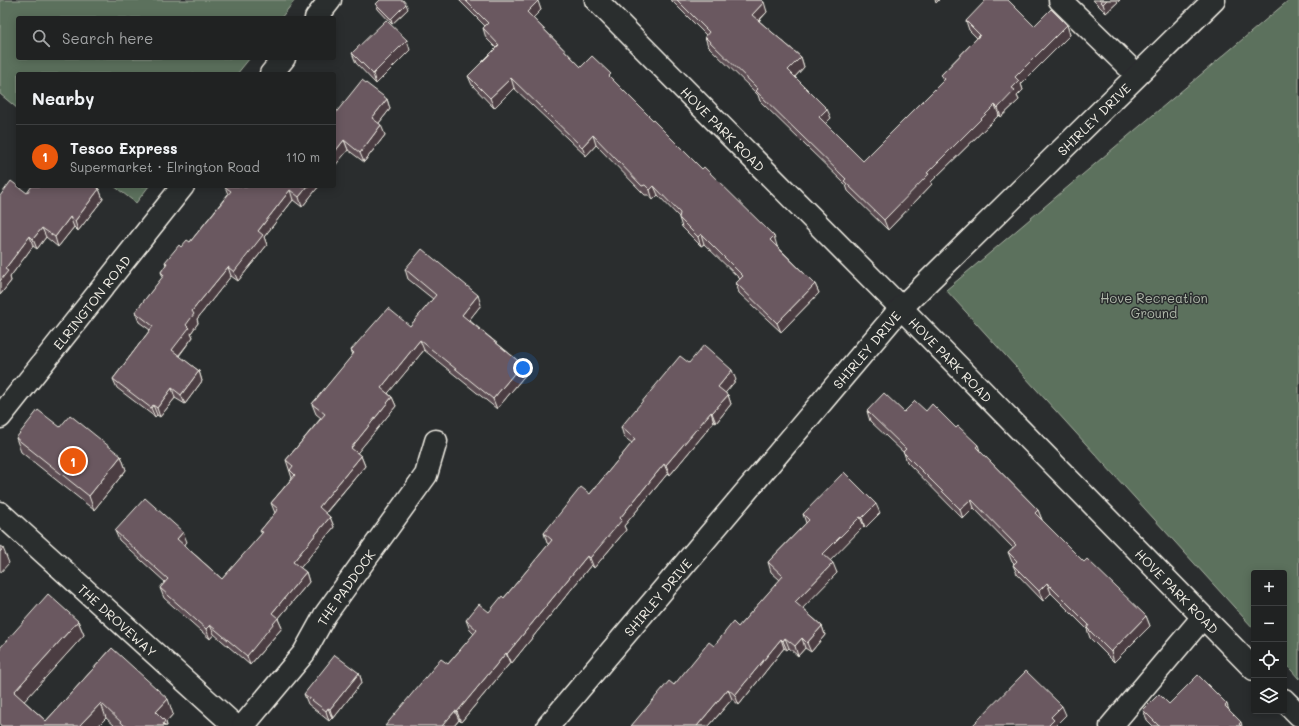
<!DOCTYPE html>
<html lang="en">
<head>
<meta charset="utf-8">
<style>
	body { margin:0; font-family:Mali,sans-serif; background:#2d2f2f; color:#f1f3f6 }
	.controls { position:absolute; right:12px; bottom:12px; display:grid; overflow:hidden; border-radius:4px; box-shadow:0 2px 10px #0003 }
	.controls button { width:36px; height:36px; display:grid; place-items:center; padding:0; border:0; border-bottom:1px solid #3d3f40; background:#202222; color:#f1f3f6; font:20px sans-serif }
	.you { position:absolute; left:523px; top:368px; width:14px; height:14px; margin:-10px; border:3px solid #fff; border-radius:50%; background:#1a73e8; box-shadow:0 0 0 6px #1a73e833 }
	.badge { display:grid; place-items:center; width:26px; height:26px; border-radius:50%; background:#ea580c; color:#fff; font-size:13px; font-weight:700 }
	.pin { position:absolute; translate:-50% -50%; border:2px solid #fff; box-shadow:0 1px 4px #0006 }
	.list { margin:0; padding:0; list-style:none }
	h2 { display:flex; justify-content:space-between; align-items:center; height:52px; margin:0; padding:0 16px; font-size:17px }
	h2 small { font-size:13px; font-weight:400; color:#a2a4a5 }
	.list li { display:grid; grid-template-columns:26px 1fr auto; gap:12px; align-items:center; box-sizing:border-box; height:64px; padding:0 16px; border-top:1px solid #3d3f40 }
	.list b { display:block; font-size:15px; white-space:nowrap }
	.list p { margin:0; font-size:13px; white-space:nowrap; color:#a2a4a5 }
	.list em { font-size:13px; font-style:normal; color:#a2a4a5 }
	.icon { flex:none; width:22px; height:22px; fill:none; stroke:currentColor; stroke-width:2; stroke-linecap:round; stroke-linejoin:round }
	.map { position:relative; flex:none; width:1299px; height:726px; overflow:hidden }
	.search { position:absolute; background:#202222; box-shadow:0 2px 10px #0003; left:16px; top:16px; width:320px; height:44px; display:flex; align-items:center; gap:10px; box-sizing:border-box; padding:0 14px; border-radius:4px; color:#a2a4a5; font-size:15px }
	.panel { position:absolute; background:#202222; box-shadow:0 2px 10px #0003; left:16px; top:72px; width:320px; height:116px; border-radius:4px }
	.map>svg:first-child { display:block }
	.green { fill:#5b715d; stroke:#a8b1a2 }
	.lines { fill:none; stroke-linecap:round; stroke-linejoin:round }
	.minor-casing { stroke:#f4f1e8; stroke-width:25 }
	.minor { stroke:#2a2d2e; stroke-width:22 }
	.wall { fill:#5c4d53; stroke:#f4f1e8 }
	.shaded-wall { fill:#4b3e43; stroke:#f4f1e8 }
	.building { fill:#6b5960; stroke:#f4f1e8 }
	.labels { text-anchor:middle; dominant-baseline:central; stroke-width:3; stroke-linejoin:round; paint-order:stroke }
	.street-label { font-size:13px; fill:#f4f1e8; stroke:#2a2d2e }
	.park-label { font-size:13px; fill:#afb7a9; stroke:#2a2d2e }
</style>
</head>
<body>
<div class="map">
<svg width="1299" height="726" viewBox="0 0 1299 726">
	<rect width="100%" height="100%" fill="#2a2d2e"/>
	<filter id="ink" filterUnits="userSpaceOnUse"><feTurbulence type="fractalNoise" baseFrequency=".025" numOctaves="2"/><feDisplacementMap in="SourceGraphic" scale="8" xChannelSelector="R" yChannelSelector="G"/><feConvolveMatrix kernelMatrix="1 2 1 2 8 2 1 2 1" color-interpolation-filters="sRGB"/></filter>
	<g filter="url(#ink)">
		<path class="green" d="M0,0H295L281,18H18V58H250L237,74H18V109L0,94Z
			M1289,0H1299V679L1284,662V573H1254V629L946,290Z
			M114,186H149L136,203Z"/>
		<g class="lines">
			<defs>
				<g id="minor">
					<path id="s1" d="M596,0L901,308L1254,669"/>
					<path d="M1060,0L1137,75"/>
					<path d="M316,18L330,0"/>
					<path d="M271,74L284,58"/>
					<path id="s2" d="M0,417L183,186"/>
					<path id="s3" d="M0,513L235,726"/>
					<path d="M1284,700L1299,715"/>
					<path id="s4" d="M243,726L304,653L325,615L426,475L436,441"/>
					<path id="s5" d="M548,726L901,308L1214,0"/>
					<path d="M1111,726L1203,617"/>
				</g>
			</defs>
			<use href="#minor" class="minor-casing"/>
			<use href="#minor" class="minor"/>
		</g>
		<path class="wall" d="M459,0H537L541,10L533,18L581,67L613,80L777,246L815,284L819,293L781,332L739,293L736,283L740,279L704,244L701,246L682,227L679,218V217L658,195L653,200L649,195H645L596,145L586,156L514,88L494,108L472,85L468,76L496,48L486,38L483,28L485,26Z
			M671,0H761L767,12L759,21L801,57L804,67L795,77L831,118L825,124L863,161L943,81L941,75L977,38L969,30L966,21L1034,26L1067,25L1070,35L1021,84L1023,90L1017,96L1019,100L1001,117L999,115L931,182L932,184L888,230L848,191L846,185L760,101L758,95L708,46L705,37L706,35Z
			M1093,0H1120L1106,13Z
			M376,4L408,9L392,24L378,9Z
			M410,50L376,84L356,63L352,53Z
			M387,99L390,109L379,123L385,135L364,162L348,150L334,115Z
			M226,186H319L302,207L293,200L264,237L267,245L238,281L231,276L197,319L198,323L191,333L193,337L179,356L199,371L202,381L185,404L175,398L160,417L157,415L155,417L117,388L113,379L150,330L139,322L135,312L163,277L161,272L166,265L165,262L190,242L228,194L225,187Z
			M99,189L103,199L78,231L74,227L58,247L46,237L37,249L33,246L10,277L11,281L0,295L27,193Z
			M405,269L481,305L469,320L522,364L526,374L497,409L424,350L388,393L392,397L396,406L357,453L361,456L365,466L326,513L330,517L334,527L300,568L306,572L309,582L278,619L282,628L250,665L214,634L210,639L164,598L160,588L165,582L119,540L115,531L187,542L184,545L222,579L262,534L260,531L275,513L271,503L292,478L286,460L321,418L316,414L312,404L353,355L351,350L410,326L433,299L408,279Z
			M689,363L736,380L725,393L728,395L731,404L716,423L714,422L670,475L668,473L624,526L626,530L594,568L591,565L511,664L510,663L461,722L459,720L454,726L448,664L474,634L470,630L466,620L489,612L504,598L549,544L547,543L544,533L590,494L632,443L624,437L621,427Z
			M867,411L904,412L926,411L956,428L978,445L980,451L1038,510L1042,520L1084,562L1146,616L1150,626L1114,662L1090,638L1087,629L1051,593L1043,601L1017,574L1013,565L1014,564L1012,562L1008,552L1013,548L974,508L963,519L907,462L904,453L870,421Z
			M16,438L121,456L126,470L94,510L21,452Z
			M880,513L865,528L864,526L830,560L837,573L802,608L822,626L825,635L811,652L805,648L798,656L789,648L787,650L784,648L739,705L732,699L709,726H631L714,646L738,627L780,580L771,572L768,562L806,523L803,514Z
			M78,621L84,635L24,701L46,721L112,648L173,714L166,722L167,726H115L106,718L98,726H0Z
			M359,673L362,682L333,719L332,718L329,721L308,704L304,694Z
			M1169,704L1229,711L1241,722L1242,726H1153L1147,720L1143,710Z"/>
		<path class="shaded-wall" d="M935,0H939L936,3Z
			M1107,0H1120L1106,13L1103,4Z
			M538,1L541,10L530,21L527,12Z
			M764,2L767,12L755,24L752,15Z
			M406,4L408,9L392,24L391,19Z
			M1067,25L1070,35L1021,84L1023,90L1017,96L1019,100L1001,117L998,108L1015,77Z
			M407,40L410,50L376,84L373,74Z
			M801,57L804,67L792,80L788,70Z
			M511,78L514,88L494,108L490,98Z
			M387,99L390,109L375,128L372,118Z
			M995,105L999,115L931,182L932,184L888,230L884,220L927,173Z
			M827,109L831,118L822,127L819,117Z
			M381,125L385,135L364,162L360,153Z
			M593,135L596,145L586,156L582,147Z
			M344,140L348,150L334,167V153Z
			M308,186H319L302,207L299,197Z
			M654,186L658,195L653,200L650,190Z
			M99,189L103,199L78,231L75,221Z
			M290,190L293,200L264,237L267,245L238,281L234,272L258,231Z
			M70,217L74,227L58,247L55,237Z
			M42,228L46,237L37,249L33,239Z
			M701,234L704,244L701,246L698,237Z
			M30,236L33,246L10,277L11,281L0,295V281L5,269Z
			M774,236L777,246L773,250L770,240Z
			M228,267L231,276L197,319L198,323L191,333L193,337L175,360L172,350L192,311Z
			M815,284L819,293L781,332L777,323Z
			M478,295L481,305L466,324L462,315Z
			M420,340L424,350L385,397L381,388Z
			M522,364L526,374L497,409L493,399Z
			M732,370L736,380L722,397L718,387Z
			M199,371L202,381L185,404L181,395Z
			M172,388L175,398L160,417L157,408Z
			M728,395L731,404L716,423L712,413Z
			M392,397L396,406L354,457L351,448Z
			M153,405L157,415L155,417L151,408Z
			M711,412L714,422L670,475L666,465Z
			M121,456L126,470L94,510L89,496Z
			M361,456L365,466L322,517L319,507Z
			M664,464L668,473L624,526L626,530L594,568L590,558L620,518Z
			M971,499L974,508L963,519L960,509Z
			M876,504L880,513L865,528L862,518Z
			M1038,510L1042,520L1035,513Z
			M330,517L334,527L297,572L293,562Z
			M860,517L864,526L827,564L823,554Z
			M183,532L187,542L181,549L177,539Z
			M3,548L9,563L0,573V552Z
			M587,556L591,565L511,664L507,654Z
			M833,563L837,573L799,612L795,602Z
			M306,572L309,582L278,619L282,628L250,665L247,656L272,613Z
			M1047,583L1051,593L1043,601L1039,591Z
			M1146,616L1150,626L1114,662L1111,652Z
			M78,621L84,635L19,707L14,692Z
			M210,625L214,634L210,639L206,629Z
			M822,626L825,635L811,652L807,643Z
			M785,638L789,648L787,650L783,641Z
			M802,638L805,648L798,656L795,646Z
			M781,639L784,648L739,705L735,695Z
			M506,653L510,663L461,722L457,712Z
			M359,673L362,682L333,719L330,709Z
			M728,689L732,699L709,726H697Z
			M168,699L173,714L166,722L167,726H164L156,712Z
			M101,703L106,718L98,726H79Z
			M1227,704L1230,714L1225,706Z
			M1062,706L1066,715L1056,725V726H1048L1051,717Z
			M328,708L332,718L329,721L326,711Z
			M455,711L459,720L454,726H442Z"/>
		<path class="building" d="M380,0H403L406,4L391,19L376,4Z
			M465,0H537L538,1L527,12L581,67L592,56L611,74L609,76L702,169L704,167L774,236L770,240L815,284L777,323L736,283L743,276L701,234L698,237L679,218L680,213L654,186L650,190L645,185L642,186L593,135L582,147L511,78L490,98L468,76L499,45L483,28L488,23Z
			M677,0H761L764,2L752,15L801,57L788,70L827,109L819,117L863,161L945,79L941,75L980,35L966,21L986,0H1008L1034,26L1051,9L1067,25L1015,77L1019,81L1012,88L1015,90L998,108L995,105L927,173L929,174L884,220L844,181L846,179L756,91L758,89L705,37L709,32Z
			M1099,0H1107L1103,4Z
			M386,20L407,40L373,74L352,53Z
			M362,80L387,99L372,118L381,125L360,153L344,140L334,153V115Z
			M11,181L27,193L32,186H96L99,189L75,221L70,217L55,237L42,228L33,239L30,236L5,269L8,271L0,281V196Z
			M226,186H308L299,197L290,190L258,231L263,235L234,272L228,267L192,311L194,314L186,325L189,328L172,350L199,371L181,395L172,388L157,408L153,405L151,408L113,379L153,326L135,312L164,275L161,272L167,263L165,262L179,245L181,247L187,240L190,242L231,191L225,187Z
			M422,249L478,295L462,315L522,364L493,399L420,340L381,388L392,397L351,448L361,456L319,507L330,517L293,562L306,572L272,613L278,618L247,656L210,625L206,629L160,588L168,579L115,531L145,498L183,532L177,539L222,579L263,532L260,531L278,509L271,503L295,475L290,470L293,466L286,460L325,414L312,404L354,353L351,350L388,308L410,326L436,295L405,269Z
			M704,345L732,370L718,387L728,395L712,413L711,412L666,465L664,464L620,518L622,520L590,558L587,556L507,654L506,653L457,712L455,711L442,726H385L441,659L448,664L477,630L466,620L479,604L489,612L502,596L504,598L552,540L544,533L581,487L590,494L635,439L621,427L680,356L689,363Z
			M884,393L904,412L915,401L926,411L932,404L956,428L958,426L978,445L976,447L1038,510L1035,513L1084,562L1087,559L1146,616L1111,652L1087,628L1089,625L1047,583L1039,591L1013,565L1017,561L1008,552L1016,545L971,499L960,509L903,452L906,449L867,411Z
			M38,410L60,427L70,415L121,456L89,496L16,438Z
			M844,472L876,504L862,518L860,517L823,554L833,563L795,602L822,626L807,643L802,638L795,646L785,638L783,641L781,639L735,695L728,689L697,726H631L669,681L674,685L709,642L714,646L733,622L738,627L783,576L768,562L809,520L803,514Z
			M0,546L3,548L0,552Z
			M48,594L78,621L14,692L46,721L112,648L168,699L156,712L165,721L163,724L165,726H125L101,703L79,726H0V648Z
			M335,655L359,673L330,709L328,708L326,711L304,694Z
			M1026,671L1062,706L1051,717L1054,720L1048,726H972Z
			M1198,675L1227,704L1225,706L1241,722L1239,724L1241,726H1159L1143,710L1159,694L1169,704Z"/>
	</g>
	<g class="labels">
		<g class="street-label">
			<text stroke="none"><textPath href="#s5" startOffset="817">SHIRLEY DRIVE</textPath></text>
			<text stroke="none"><textPath href="#s1" startOffset="181">HOVE PARK ROAD</textPath></text>
			<text stroke="none"><textPath href="#s2" startOffset="147">ELRINGTON ROAD</textPath></text>
			<text stroke="none"><textPath href="#s5" startOffset="493">SHIRLEY DRIVE</textPath></text>
			<text stroke="none"><textPath href="#s1" startOffset="505">HOVE PARK ROAD</textPath></text>
			<text stroke="none"><textPath href="#s4" startOffset="173">THE PADDOCK</textPath></text>
			<text stroke="none"><textPath href="#s1" startOffset="829">HOVE PARK ROAD</textPath></text>
			<text stroke="none"><textPath href="#s5" startOffset="169">SHIRLEY DRIVE</textPath></text>
			<text stroke="none"><textPath href="#s3" startOffset="159">THE DROVEWAY</textPath></text>
		</g>
		<g class="park-label">
			<text x="1154" y="297">Hove Recreation<tspan x="1154" dy="15">Ground</tspan></text>
		</g>
	</g>
</svg>
<div class="controls">
<button>+</button>
<button>−</button>
<button><svg class="icon" aria-label="locate" viewBox="0 0 24 24"><circle cx="12" cy="12" r="6"/><path d="M12 2v4M12 18v4M2 12h4M18 12h4"/></svg></button>
<button><svg class="icon" aria-label="layers" viewBox="0 0 24 24"><path d="M12 4l9 5-9 5-9-5zM3 14l9 5 9-5"/></svg></button>
</div>
<div class="you"></div>
<div class="pin badge" style="left:73px;top:461px">1</div>
<div class="search"><svg class="icon" aria-label="search" viewBox="0 0 24 24"><circle cx="10" cy="10" r="6"/><path d="M15 15l6 6"/></svg>Search here</div>
<section class="panel">
<h2>Nearby<small></small></h2>
<ul class="list">
<li><span class="badge">1</span><div><b>Tesco Express</b><p>Supermarket · Elrington Road</p></div><em>110 m</em></li>
</ul>
</section>
</div>
</body>
</html>
